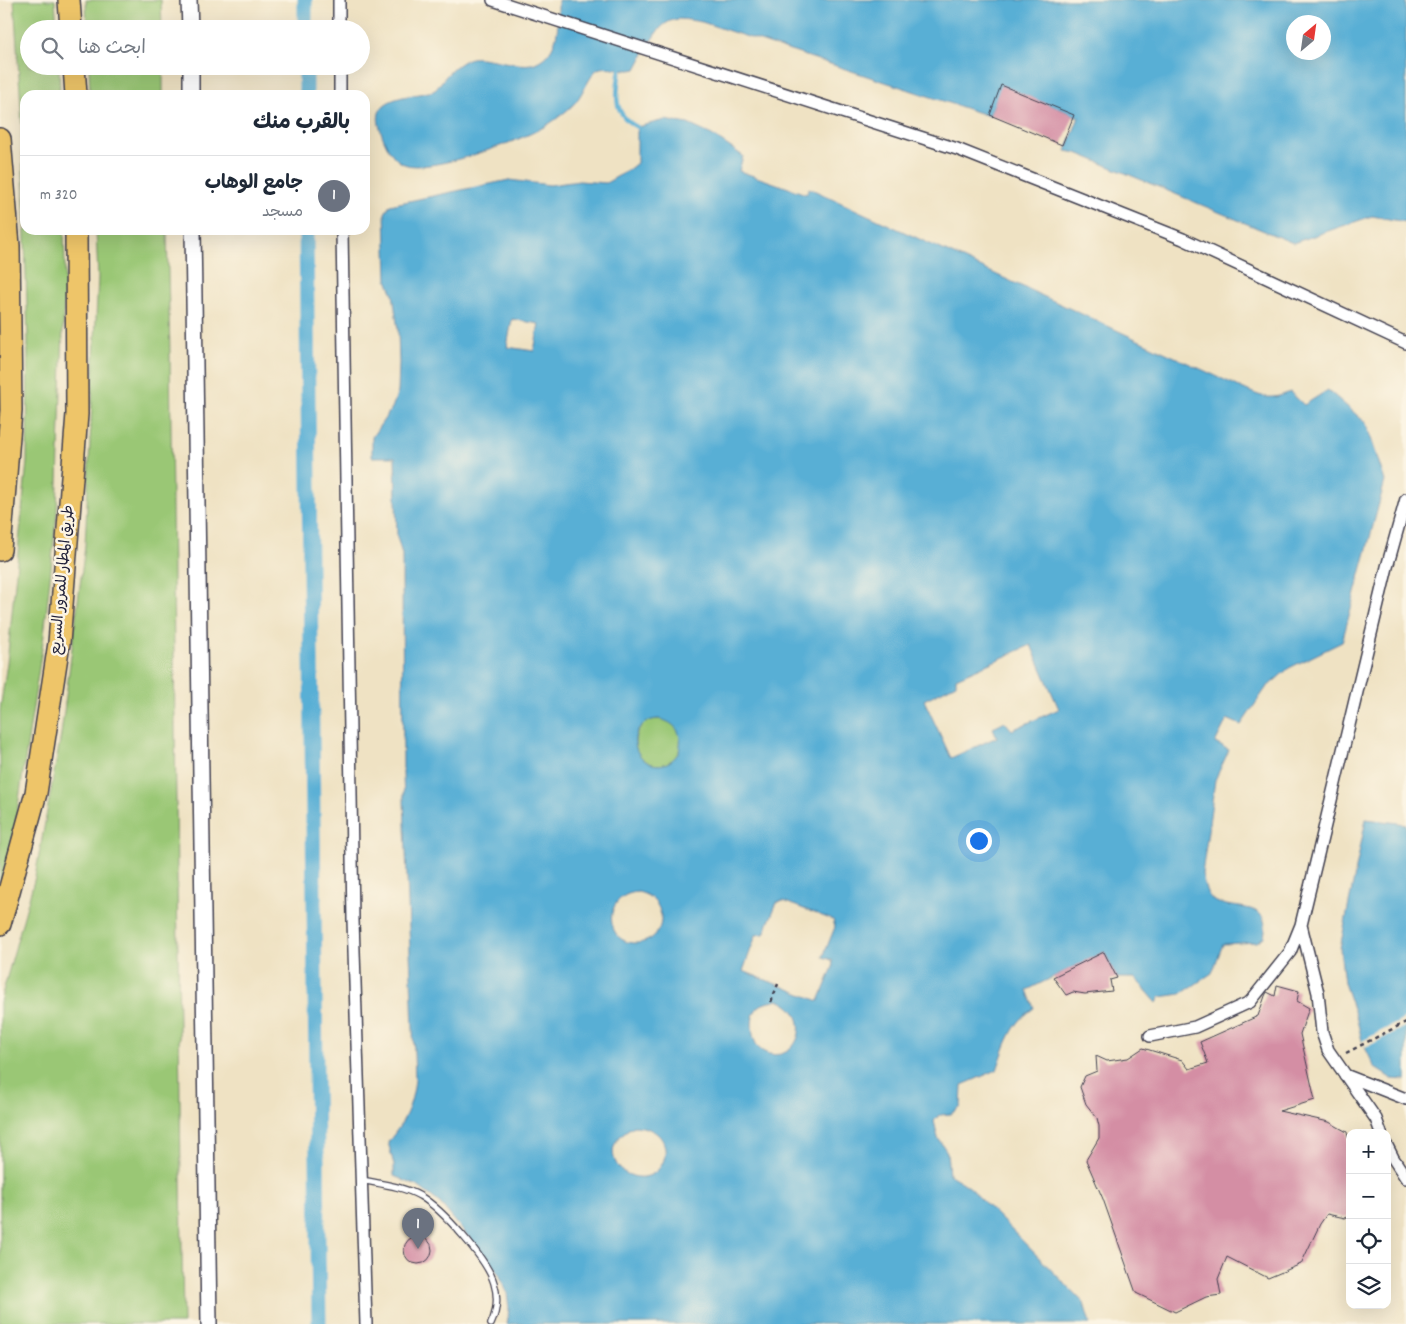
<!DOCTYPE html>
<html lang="ar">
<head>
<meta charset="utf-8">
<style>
	body { margin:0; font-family:Dekko,"Playpen Sans Arabic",sans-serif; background:#f2f2f3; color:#1f2937; direction:rtl }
	.controls { position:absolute; right:15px; bottom:15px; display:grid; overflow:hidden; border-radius:10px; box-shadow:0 5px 20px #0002 }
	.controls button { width:45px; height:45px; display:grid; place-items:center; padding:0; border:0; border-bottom:1px solid #e0e1e3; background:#fff; color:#1f2937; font:25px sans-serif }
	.compass { position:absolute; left:1286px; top:15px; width:45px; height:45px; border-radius:50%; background:#fff; box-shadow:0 5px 20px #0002; rotate:29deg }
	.you { position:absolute; left:978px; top:840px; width:18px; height:18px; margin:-12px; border:4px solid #fff; border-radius:50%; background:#1a73e8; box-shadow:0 0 0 8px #1a73e833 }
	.badge { display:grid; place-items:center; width:32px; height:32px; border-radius:50%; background:#b5179e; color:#fff; font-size:16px; font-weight:700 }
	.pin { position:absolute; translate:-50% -41px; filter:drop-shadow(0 1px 2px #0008) }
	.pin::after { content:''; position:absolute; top:26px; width:18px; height:15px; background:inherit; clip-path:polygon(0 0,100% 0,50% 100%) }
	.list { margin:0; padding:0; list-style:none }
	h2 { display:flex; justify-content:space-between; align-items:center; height:65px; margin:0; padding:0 20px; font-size:21px }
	h2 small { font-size:16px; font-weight:400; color:#747a83 }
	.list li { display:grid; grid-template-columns:32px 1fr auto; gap:15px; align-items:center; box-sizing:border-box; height:80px; padding:0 20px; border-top:1px solid #e0e1e3 }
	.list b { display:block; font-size:19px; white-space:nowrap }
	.list p { margin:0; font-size:16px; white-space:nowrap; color:#747a83 }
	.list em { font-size:16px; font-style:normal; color:#747a83 }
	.icon { flex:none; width:28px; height:28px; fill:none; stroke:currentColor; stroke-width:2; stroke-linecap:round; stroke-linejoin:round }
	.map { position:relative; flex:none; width:1406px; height:1324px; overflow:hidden; direction:ltr }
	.search { position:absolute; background:#fff; box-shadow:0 5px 20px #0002; left:20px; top:20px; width:350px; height:55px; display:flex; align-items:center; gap:12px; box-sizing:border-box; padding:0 18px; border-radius:28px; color:#747a83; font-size:19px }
	.panel { position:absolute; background:#fff; box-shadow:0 5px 20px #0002; left:20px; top:90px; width:350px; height:145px; border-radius:15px; direction:rtl }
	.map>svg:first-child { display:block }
	.green { fill:#9ac775; stroke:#5e7458 }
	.water { fill:#58afd5; stroke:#3d6888; fill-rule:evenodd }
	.pier { fill:#efe2c3 }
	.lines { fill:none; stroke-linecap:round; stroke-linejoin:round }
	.stream { stroke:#58afd5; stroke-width:4.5 }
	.canal { stroke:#58afd5; stroke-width:15 }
	.building { fill:#d48ea4 }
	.service-casing { stroke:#413f4f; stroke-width:8 }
	.minor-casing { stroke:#413f4f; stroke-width:14 }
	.tertiary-casing { stroke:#413f4f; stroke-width:18 }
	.motorway-casing { stroke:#413f4f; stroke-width:24 }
	.path { stroke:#413f4f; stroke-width:2.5; stroke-dasharray:4 4; stroke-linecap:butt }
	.service { stroke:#fff; stroke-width:5.5 }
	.minor { stroke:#fff; stroke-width:11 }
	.tertiary { stroke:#fff; stroke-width:15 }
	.motorway { stroke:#eec569; stroke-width:21 }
	.labels { text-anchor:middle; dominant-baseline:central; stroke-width:5; stroke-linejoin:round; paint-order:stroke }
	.street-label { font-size:15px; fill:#22223b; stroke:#fcf5e5 }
</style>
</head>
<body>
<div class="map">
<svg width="1406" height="1324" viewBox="0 0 1406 1324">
	<rect width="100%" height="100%" fill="#fcf5e5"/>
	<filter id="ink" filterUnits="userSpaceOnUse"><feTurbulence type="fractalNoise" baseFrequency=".02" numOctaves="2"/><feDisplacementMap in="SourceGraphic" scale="10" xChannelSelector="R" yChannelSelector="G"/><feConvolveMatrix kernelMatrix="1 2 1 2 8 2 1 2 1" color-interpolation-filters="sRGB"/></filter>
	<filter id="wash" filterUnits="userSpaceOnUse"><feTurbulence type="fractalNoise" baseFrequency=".0096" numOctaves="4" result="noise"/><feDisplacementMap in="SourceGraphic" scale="20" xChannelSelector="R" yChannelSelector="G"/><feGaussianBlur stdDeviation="1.12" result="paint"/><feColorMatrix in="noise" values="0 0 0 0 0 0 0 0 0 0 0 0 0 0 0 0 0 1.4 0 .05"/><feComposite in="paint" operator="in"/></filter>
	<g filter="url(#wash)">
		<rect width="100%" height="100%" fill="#efe2c3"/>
		<path class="green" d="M14,0H55L57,29H29V66H59L60,95H25V230H64L65,267L57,512L44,635L14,832L0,888V710L7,663L27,462L28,339L21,107Z
			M86,0H161L162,29H87Z
			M89,66H163V95H90Z
			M96,230H167L170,353L183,1324H0V1002L35,877L61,735L85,546L98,278Z
			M635 742a23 23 0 1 1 46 0a23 23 0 1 1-46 0Z"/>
		<path class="water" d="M558,0H1406V222L1372,216L1293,243L1077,153L1066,151L1079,117L1002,86L989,116L702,22C695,21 686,19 678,19C656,21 646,52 636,69C621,73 613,64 597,69C588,79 581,98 572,106C562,115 549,125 538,130C514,143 428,174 404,164C390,158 382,138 379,124C373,98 406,97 424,93C427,92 433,92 435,90C438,88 440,83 442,81C449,72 457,64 468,59C475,56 486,59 494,60C504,62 526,67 535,63C561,52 558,23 558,0ZM1294,22H1324V52H1294Z
			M665,120L688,124L712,135L743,156L739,171L806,194L809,188L1244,389C1262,397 1270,401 1290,392L1304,405L1328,390L1366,423L1385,481L1342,642L1289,668L1266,688L1241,725L1227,719L1215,743L1229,750L1215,780L1202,874C1204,881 1205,891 1210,897C1225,915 1273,895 1264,937L1257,942L1223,944L1212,973L1181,994L1160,997L1157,1003L1135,978H1117L1104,952L1027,990L1034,1008C1011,1024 1006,1044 997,1070L962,1085L961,1106L951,1114L940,1115L934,1121L938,1138L947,1152L949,1174C959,1181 970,1185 977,1195L1084,1303L1090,1324H507L509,1309L507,1293L499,1274L440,1203L419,1187L394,1176V1165L388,1142C405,1121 412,1106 415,1079L403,775L402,554L397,537L395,457H372V437L392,408L398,392L399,363L398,330L393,294L387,280L385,213L390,205L509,180L550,185L579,181L606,183L627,171L637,163V127ZM512,319L539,324L534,351L507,347ZM1031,645L1059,709L1012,730L1005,722L993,728L997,737L951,758L924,700L956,684V678ZM658,719C672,721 682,730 680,745C680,749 679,753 676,756C664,771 642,766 636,748C631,732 643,720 658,719ZM638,892C670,899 668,942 636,943C604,944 602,894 638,892ZM783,901L833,920L835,927L823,957L832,960L833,967L819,1001L743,971L756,935L764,934L777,902ZM778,1000C815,1014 799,1061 769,1054C760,1051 757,1047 754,1039C751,1028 750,1010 763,1004C767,1002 773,1002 778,1000ZM634,1126C681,1128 669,1181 637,1177C631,1176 624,1173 620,1169C605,1150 617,1135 634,1126Z
			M1366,819L1406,824V1080L1392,1079L1375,1068L1362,1041L1357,1020L1344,983L1340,948Z"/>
		<path class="pier" d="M1406,1018V1026L1365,1048L1362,1041Z"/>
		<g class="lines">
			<path class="stream" d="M620,69C616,94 612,114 637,127"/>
			<path class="canal" d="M305,0V29
				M306,66V95
				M306,230L319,1324"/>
		</g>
		<g id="blocks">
			<path class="building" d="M1001,85L1074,115L1062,145L990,115Z
				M1104,952L1117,978L1110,980L1112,991L1085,994L1073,992L1066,995L1053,977Z
				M1277,985L1299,991L1297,1001L1309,1008L1300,1034L1315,1100L1279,1111L1329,1122L1347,1132L1350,1148V1216L1345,1218L1327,1214L1320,1224L1301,1264L1268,1278L1227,1257L1218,1279L1221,1295L1206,1297L1175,1312L1136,1293L1103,1199L1086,1160L1099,1138V1126L1097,1118L1086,1104L1080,1087L1085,1076L1097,1071L1096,1056L1107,1061L1128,1058L1143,1048L1182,1060L1189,1069L1208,1063L1200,1042L1258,1016L1265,996L1267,992L1275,996Z
				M404 1250a14 14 0 1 1 28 0a14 14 0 1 1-28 0Z"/>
		</g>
	</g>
	<g filter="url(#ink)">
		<use href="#blocks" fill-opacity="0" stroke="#413f4f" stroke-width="1"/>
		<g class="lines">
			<defs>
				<path id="service" d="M361,1180C381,1184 402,1186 420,1196C442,1209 487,1259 494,1283C498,1296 497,1311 491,1324"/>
				<path id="minor" d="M339,0V29
					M493,0L957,149L1183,239L1406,343
					M340,66V95
					M342,230L353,920L366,1324
					M1150,1036L1195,1027L1250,1002L1290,952L1301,925
					M1345,1075L1406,1099
					M1381,1133L1376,1119L1328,1050L1322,1032L1318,993L1301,925L1387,567L1406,499
					M1387,1146L1393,1158L1406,1178"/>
				<path id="tertiary" d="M189,0L190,29
					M191,66V95
					M193,230L209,1324"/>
				<path id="motorway" d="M69,0L71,29
					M74,66L76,95
					M0,139L9,246L11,411L0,550
					M0,924L36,793L59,643L77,414L76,230"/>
			</defs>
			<use href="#service" class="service-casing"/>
			<use href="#minor" class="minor-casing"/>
			<use href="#tertiary" class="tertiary-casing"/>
			<use href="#motorway" class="motorway-casing"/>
			<path class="path" d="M771,1002L778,984
				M1346,1053L1406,1022"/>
			<use href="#service" class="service"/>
			<use href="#minor" class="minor"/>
			<use href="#tertiary" class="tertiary"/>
			<use href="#motorway" class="motorway"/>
		</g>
	</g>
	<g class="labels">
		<g class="street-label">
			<text transform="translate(63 580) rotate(-85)">طريق المطار للمرور السريع</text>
		</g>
	</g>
</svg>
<div class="controls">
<button>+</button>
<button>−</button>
<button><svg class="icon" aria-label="locate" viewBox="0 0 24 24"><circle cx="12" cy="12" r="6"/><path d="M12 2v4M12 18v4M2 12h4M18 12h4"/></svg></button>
<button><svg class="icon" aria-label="layers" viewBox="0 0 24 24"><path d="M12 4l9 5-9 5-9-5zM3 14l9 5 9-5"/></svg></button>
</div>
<svg class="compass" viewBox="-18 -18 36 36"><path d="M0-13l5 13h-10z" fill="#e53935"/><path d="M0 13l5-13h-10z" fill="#747a83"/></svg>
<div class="you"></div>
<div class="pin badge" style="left:418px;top:1249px;background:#6b7280">1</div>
<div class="search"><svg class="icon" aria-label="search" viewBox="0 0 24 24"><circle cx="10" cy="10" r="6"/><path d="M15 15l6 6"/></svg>ابحث هنا</div>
<section class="panel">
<h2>بالقرب منك<small></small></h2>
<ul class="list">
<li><span class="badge" style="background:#6b7280">1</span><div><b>جامع الوهاب</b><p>مسجد</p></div><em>320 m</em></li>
</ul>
</section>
</div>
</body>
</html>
